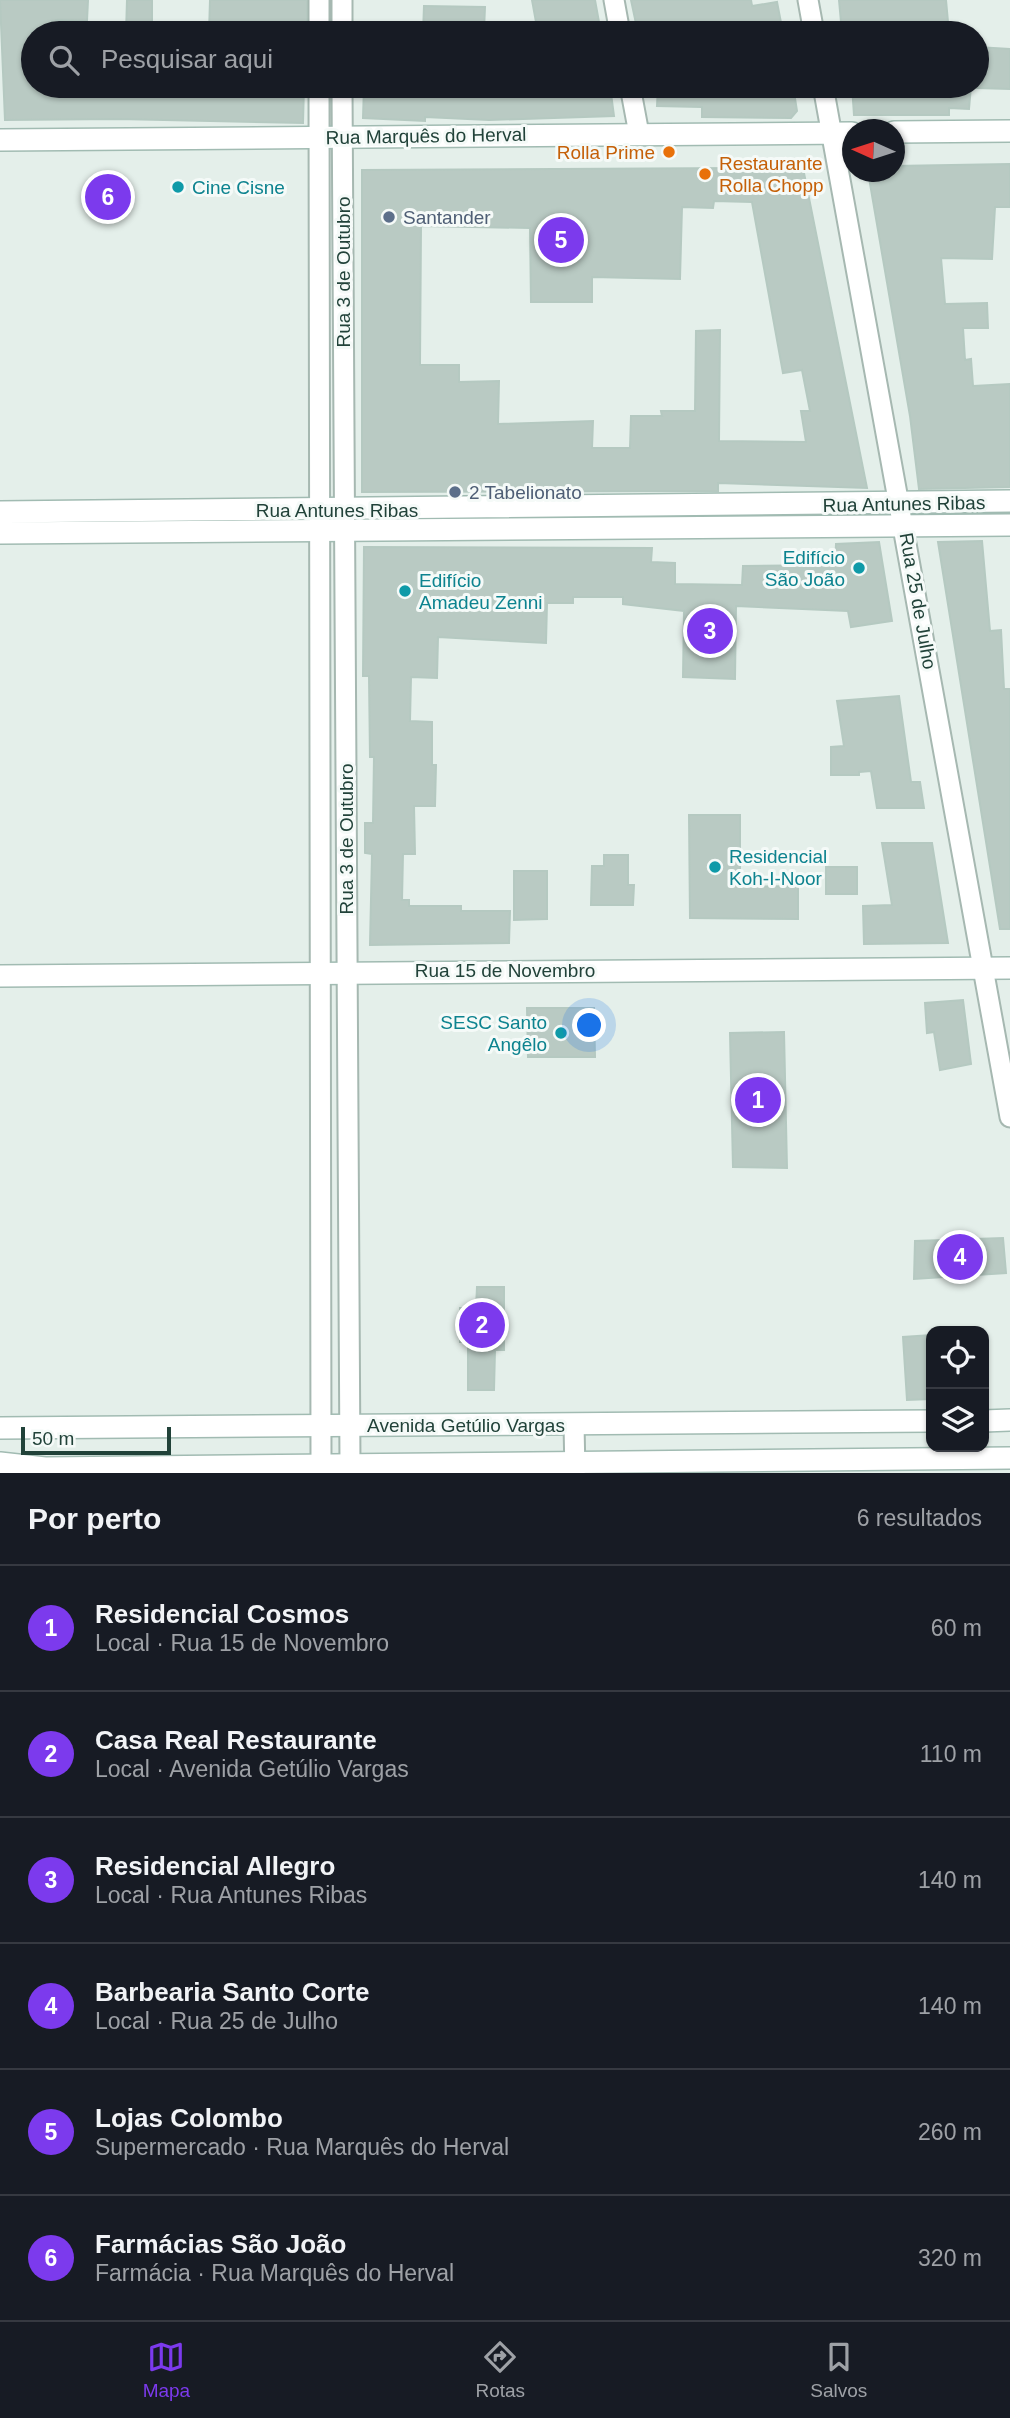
<!DOCTYPE html>
<html lang="pt">
<head>
<meta charset="utf-8">
<style>
	body { margin:0; font-family:Arial,sans-serif; background:#20242c; color:#f1f3f6 }
	.controls { position:absolute; right:21px; bottom:21px; display:grid; overflow:hidden; border-radius:14px; box-shadow:0 2px 5px #0004 }
	.controls button { width:63px; height:63px; display:grid; place-items:center; padding:0; border:0; border-bottom:2px solid #363941; background:#171b24; color:#f1f3f6; font:35px sans-serif }
	.compass { position:absolute; left:842px; top:119px; width:63px; height:63px; border-radius:50%; background:#171b24; box-shadow:0 2px 5px #0004; rotate:273deg }
	.scale { position:absolute; left:21px; bottom:18px; width:150px; box-sizing:border-box; padding-left:7px; border:4px solid #214239; border-top:0; font-size:19px; line-height:24px; white-space:nowrap; color:#214239; -webkit-text-stroke:5px #f5faf8; paint-order:stroke }
	.you { position:absolute; left:590px; top:1026px; width:24px; height:24px; margin:-18px; border:5px solid #fff; border-radius:50%; background:#1a73e8; box-shadow:0 0 0 10px #1a73e833 }
	.badge { display:grid; place-items:center; width:46px; height:46px; border-radius:50%; background:#7c3aed; color:#fff; font-size:23px; font-weight:700 }
	.pin { position:absolute; translate:-50% -50%; border:4px solid #fff; box-shadow:0 2px 7px #0006 }
	.list { margin:0; padding:0; list-style:none }
	h2 { display:flex; justify-content:space-between; align-items:center; height:91px; margin:0; padding:0 28px; font-size:30px }
	h2 small { font-size:23px; font-weight:400; color:#9ea1a6 }
	.list li { display:grid; grid-template-columns:46px 1fr auto; gap:21px; align-items:center; box-sizing:border-box; height:126px; padding:0 28px; border-top:2px solid #363941 }
	.list b { display:block; font-size:26px; white-space:nowrap }
	.list p { margin:0; font-size:23px; white-space:nowrap; color:#9ea1a6 }
	.list em { font-size:23px; font-style:normal; color:#9ea1a6 }
	.icon { flex:none; width:38px; height:38px; fill:none; stroke:currentColor; stroke-width:2; stroke-linecap:round; stroke-linejoin:round }
	.map { position:relative; flex:none; width:1010px; height:1473px; overflow:hidden }
	.search { position:absolute; background:#171b24; box-shadow:0 2px 5px #0004; left:21px; right:21px; top:21px; height:77px; display:flex; align-items:center; gap:18px; box-sizing:border-box; padding:0 24px; border-radius:38px; color:#9ea1a6; font-size:26px }
	.sheet { height:847px; background:#171b24 }
	nav { display:flex; justify-content:space-around; align-items:center; box-sizing:border-box; height:98px; border-top:2px solid #363941; background:#171b24; font-size:19px; color:#9ea1a6 }
	nav a { display:grid; justify-items:center; gap:4px }
	nav .on { color:#7c3aed }
	.map>svg:first-child { display:block }
	.building { fill:#b9cac3; stroke:#b5c9c1; stroke-width:2; fill-rule:evenodd }
	.lines { fill:none; stroke-linecap:round; stroke-linejoin:round }
	.street-casing { stroke:#a6b8b1; stroke-width:23 }
	.secondary-casing { stroke:#a1bbb2; stroke-width:24 }
	.street { stroke:#fff; stroke-width:19 }
	.secondary { stroke:#fff; stroke-width:21 }
	.food-dot { fill:#e8710a; stroke:#f5faf8; stroke-width:2.5 }
	.culture-dot { fill:#0f9aa8; stroke:#f5faf8; stroke-width:2.5 }
	.service-dot { fill:#5c6f8a; stroke:#f5faf8; stroke-width:2.5 }
	.labels { text-anchor:middle; dominant-baseline:central; stroke-width:6; stroke-linejoin:round; paint-order:stroke }
	.street-label { font-size:19px; fill:#214239; stroke:#f5faf8 }
	.food-label { font-size:19px; fill:#c56008; stroke:#f5faf8; text-anchor:end }
	.culture-label { font-size:19px; fill:#0d838f; stroke:#f5faf8; text-anchor:start }
	.service-label { font-size:19px; fill:#4e5e75; stroke:#f5faf8; text-anchor:start }
</style>
</head>
<body>
<div class="map">
<svg width="1010" height="1473" viewBox="0 0 1010 1473">
	<rect width="100%" height="100%" fill="#e4efea"/>
	<path class="building" d="M0,0H88L87,21L56,20V33H33V86H304L303,123L118,119L5,120Z
		M127,0H152V33H126Z
		M210,0H307V33H209Z
		M532,0H595L601,33H538Z
		M631,0H751L752,6L777,2L783,33H638Z
		M839,0H946L949,33H842Z
		M424,6L485,7L484,30L442,29V33H423Z
		M977,47L1010,49V89L977,88Z
		M364,86H515V93L589,91L588,86H610L614,116L489,120L425,117V121L363,118Z
		M658,86H793L797,111L791,118L702,117V107L657,106Z
		M852,86H971L969,109L949,108V115H854Z
		M1010,164V207H995L992,259L941,258L945,304L987,303L988,328H963L965,360L971,359L973,386L1010,384V487L919,489L910,416L868,172H894V166Z
		M741,168H803L867,488L718,483V491L362,492V170ZM714,201L752,202L783,373L802,370L810,411H801L806,442L719,441L720,330L696,331L695,411H661L662,416H631L630,448H592L593,421L498,424L499,381L459,382V365H420L421,226L530,228L531,302H592V277L680,279L682,207L713,208Z
		M982,541L990,631L1001,630L1004,689H1010V929H1000L938,542Z
		M879,542L892,621L851,627L848,611L736,606L735,679L683,677L684,611L623,604V597H573V603H547L546,643L438,637L437,678L411,677L410,721L432,722V765H436L435,806H414L415,854H403L402,900H409V906H461V911H510L509,943L370,945L372,854L365,853V823H373L374,757H370L369,676H363L364,547L652,548L651,562L675,563V584L742,585L743,566L835,565L836,544Z
		M899,696L911,782H920L924,808H877L871,771L859,772V775H831V747L844,746L837,701Z
		M689,815H740V887L798,886V919L690,918Z
		M882,843H932L948,943L864,944L863,906L892,905Z
		M604,855H628V885H634L633,905H591L592,866H604Z
		M826,867H857V894H826Z
		M514,871H547V919L514,920Z
		M963,1000L971,1064L940,1070L934,1032L927,1033L925,1003Z
		M527,1008H594L595,1057H528Z
		M784,1032L787,1168L733,1167L730,1033Z
		M1003,1238L1006,1273L914,1279L915,1241Z
		M477,1287H504V1350H495L494,1390H468V1342H460V1308H476Z
		M931,1335V1399L907,1400L903,1337Z"/>
	<g class="lines">
		<defs>
			<path id="street" d="M319,0V33
				M614,0L620,33
				M808,0L814,33
				M342,33V0
				M319,86L321,1465
				M342,86L350,1465
				M630,86L639,134
				M823,86L1010,1117
				M574,1424L575,1473"/>
			<path id="secondary" d="M894,132L1010,131
				M0,140L852,133
				M0,512L1010,501
				M0,533L1010,525
				M0,976L1010,968
				M984,1421L1010,1420
				M0,1428L931,1421
				M0,1463L45,1468L1010,1458"/>
		</defs>
		<use href="#street" class="street-casing"/>
		<use href="#secondary" class="secondary-casing"/>
		<use href="#street" class="street"/>
		<use href="#secondary" class="secondary"/>
	</g>
	<g class="food-dot">
		<circle cx="669" cy="152" r="7"/>
		<circle cx="705" cy="174" r="7"/>
	</g>
	<g class="culture-dot">
		<circle cx="178" cy="187" r="7"/>
		<circle cx="859" cy="568" r="7"/>
		<circle cx="405" cy="591" r="7"/>
		<circle cx="715" cy="867" r="7"/>
		<circle cx="561" cy="1033" r="7"/>
	</g>
	<g class="service-dot">
		<circle cx="389" cy="217" r="7"/>
		<circle cx="455" cy="492" r="7"/>
	</g>
	<g class="labels">
		<g class="street-label">
			<text transform="translate(426 136) rotate(-1)">Rua Marquês do Herval</text>
			<text transform="translate(343 272) rotate(-90)">Rua 3 de Outubro</text>
			<text transform="translate(904 504) rotate(-1)">Rua Antunes Ribas</text>
			<text x="337" y="510">Rua Antunes Ribas</text>
			<text transform="translate(918 601) rotate(80)">Rua 25 de Julho</text>
			<text transform="translate(346 839) rotate(-90)">Rua 3 de Outubro</text>
			<text x="505" y="970">Rua 15 de Novembro</text>
			<text x="466" y="1425">Avenida Getúlio Vargas</text>
		</g>
		<g class="food-label">
			<text x="655" y="152">Rolla Prime</text>
			<text x="719" y="163" text-anchor="start">Restaurante<tspan x="719" dy="22">Rolla Chopp</tspan></text>
		</g>
		<g class="culture-label">
			<text x="192" y="187">Cine Cisne</text>
			<text x="845" y="557" text-anchor="end">Edifício<tspan x="845" dy="22">São João</tspan></text>
			<text x="419" y="580">Edifício<tspan x="419" dy="22">Amadeu Zenni</tspan></text>
			<text x="729" y="856">Residencial<tspan x="729" dy="22">Koh-I-Noor</tspan></text>
			<text x="547" y="1022" text-anchor="end">SESC Santo<tspan x="547" dy="22">Angêlo</tspan></text>
		</g>
		<g class="service-label">
			<text x="403" y="217">Santander</text>
			<text x="469" y="492">2 Tabelionato</text>
		</g>
	</g>
</svg>
<div class="controls">
<button><svg class="icon" aria-label="locate" viewBox="0 0 24 24"><circle cx="12" cy="12" r="6"/><path d="M12 2v4M12 18v4M2 12h4M18 12h4"/></svg></button>
<button><svg class="icon" aria-label="layers" viewBox="0 0 24 24"><path d="M12 4l9 5-9 5-9-5zM3 14l9 5 9-5"/></svg></button>
</div>
<svg class="compass" viewBox="-18 -18 36 36"><path d="M0-13l5 13h-10z" fill="#e53935"/><path d="M0 13l5-13h-10z" fill="#9ea1a6"/></svg>
<div class="scale">50 m</div>
<div class="you"></div>
<div class="pin badge" style="left:758px;top:1100px">1</div>
<div class="pin badge" style="left:482px;top:1325px">2</div>
<div class="pin badge" style="left:710px;top:631px">3</div>
<div class="pin badge" style="left:960px;top:1257px">4</div>
<div class="pin badge" style="left:561px;top:240px">5</div>
<div class="pin badge" style="left:108px;top:197px">6</div>
<div class="search"><svg class="icon" aria-label="search" viewBox="0 0 24 24"><circle cx="10" cy="10" r="6"/><path d="M15 15l6 6"/></svg>Pesquisar aqui</div>
</div>
<section class="sheet">
<h2>Por perto<small>6 resultados</small></h2>
<ul class="list">
<li><span class="badge">1</span><div><b>Residencial Cosmos</b><p>Local · Rua 15 de Novembro</p></div><em>60 m</em></li>
<li><span class="badge">2</span><div><b>Casa Real Restaurante</b><p>Local · Avenida Getúlio Vargas</p></div><em>110 m</em></li>
<li><span class="badge">3</span><div><b>Residencial Allegro</b><p>Local · Rua Antunes Ribas</p></div><em>140 m</em></li>
<li><span class="badge">4</span><div><b>Barbearia Santo Corte</b><p>Local · Rua 25 de Julho</p></div><em>140 m</em></li>
<li><span class="badge">5</span><div><b>Lojas Colombo</b><p>Supermercado · Rua Marquês do Herval</p></div><em>260 m</em></li>
<li><span class="badge">6</span><div><b>Farmácias São João</b><p>Farmácia · Rua Marquês do Herval</p></div><em>320 m</em></li>
</ul>
</section>
<nav>
<a class="on"><svg class="icon" aria-label="map" viewBox="0 0 24 24"><path d="M3 6l6-2 6 2 6-2v14l-6 2-6-2-6 2zM9 4v14M15 6v14"/></svg>Mapa</a>
<a><svg class="icon" aria-label="directions" viewBox="0 0 24 24"><path d="M12 3l9 9-9 9-9-9zM9 14v-3h6M13 9l2 2-2 2"/></svg>Rotas</a>
<a><svg class="icon" aria-label="saved" viewBox="0 0 24 24"><path d="M7 4h10v16l-5-4-5 4z"/></svg>Salvos</a>
</nav>
</body>
</html>
